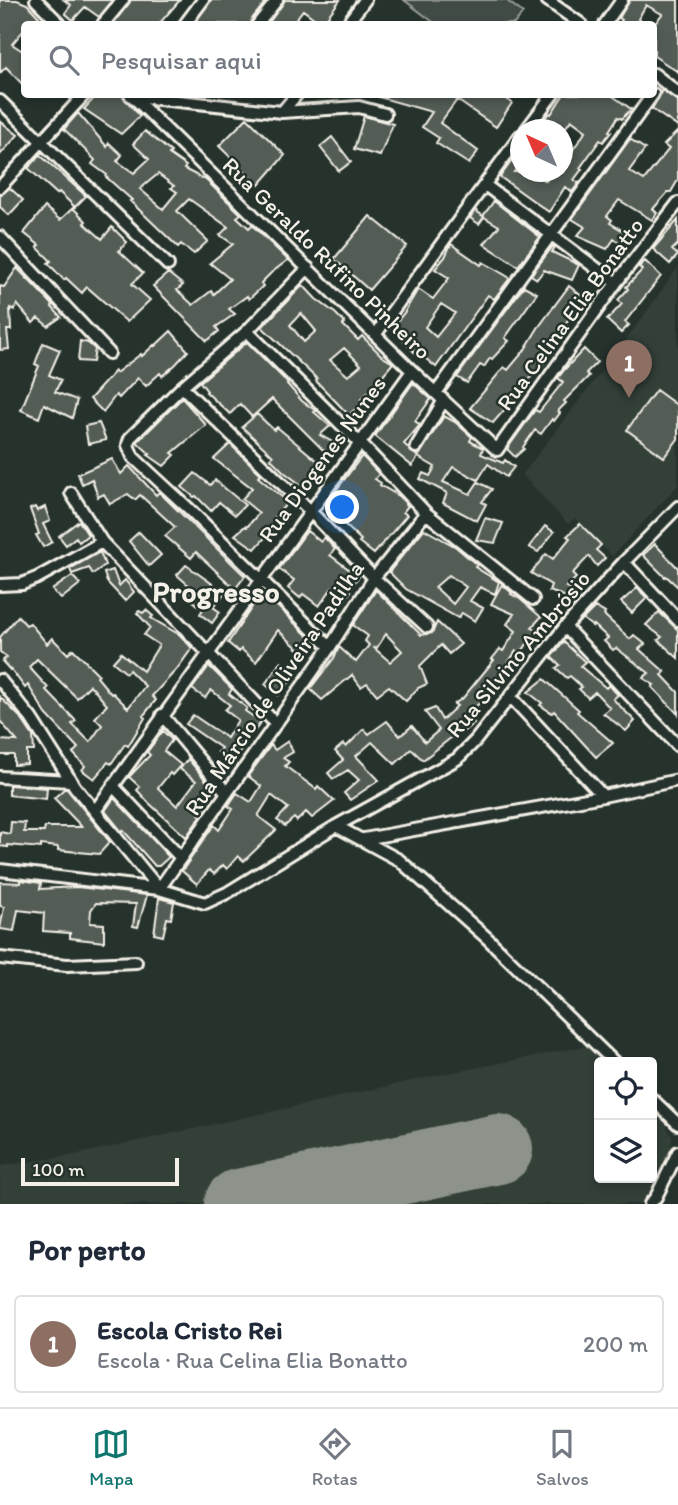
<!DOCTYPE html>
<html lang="pt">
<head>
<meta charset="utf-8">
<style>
	body { margin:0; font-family:Itim,sans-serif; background:#f6f6f7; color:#1f2937 }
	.controls { position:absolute; right:21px; bottom:21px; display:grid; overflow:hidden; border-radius:7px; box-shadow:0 4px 10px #0003 }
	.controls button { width:63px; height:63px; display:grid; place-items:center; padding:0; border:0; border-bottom:2px solid #e0e1e3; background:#fff; color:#1f2937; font:35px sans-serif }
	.compass { position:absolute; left:510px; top:119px; width:63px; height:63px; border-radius:50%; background:#fff; box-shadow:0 4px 10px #0003; rotate:316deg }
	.scale { position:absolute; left:21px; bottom:18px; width:158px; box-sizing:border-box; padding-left:7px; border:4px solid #f4f1e8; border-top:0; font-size:19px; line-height:24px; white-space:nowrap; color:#f4f1e8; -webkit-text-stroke:5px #26332d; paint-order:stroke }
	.you { position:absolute; left:343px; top:508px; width:24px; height:24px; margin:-18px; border:5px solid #fff; border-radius:50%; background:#1a73e8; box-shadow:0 0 0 10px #1a73e833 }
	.badge { display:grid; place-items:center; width:46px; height:46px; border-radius:50%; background:#0f766e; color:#fff; font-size:23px; font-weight:700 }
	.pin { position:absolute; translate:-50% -58px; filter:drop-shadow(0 2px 4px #0008) }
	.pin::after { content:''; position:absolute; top:37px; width:24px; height:21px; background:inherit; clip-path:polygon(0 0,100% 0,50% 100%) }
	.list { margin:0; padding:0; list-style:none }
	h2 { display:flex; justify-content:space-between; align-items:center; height:91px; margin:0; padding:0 28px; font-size:30px }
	h2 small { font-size:23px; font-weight:400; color:#747a83 }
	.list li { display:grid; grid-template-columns:46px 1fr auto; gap:21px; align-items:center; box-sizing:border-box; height:98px; margin:0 14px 14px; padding:0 14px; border:2px solid #e0e1e3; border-radius:7px }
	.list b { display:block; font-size:26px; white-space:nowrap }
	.list p { margin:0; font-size:23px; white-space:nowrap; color:#747a83 }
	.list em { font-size:23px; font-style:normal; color:#747a83 }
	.icon { flex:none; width:38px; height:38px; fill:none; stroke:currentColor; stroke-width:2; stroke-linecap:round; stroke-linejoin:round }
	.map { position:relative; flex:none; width:678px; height:1204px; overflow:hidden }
	.search { position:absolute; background:#fff; box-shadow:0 4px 10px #0003; left:21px; right:21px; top:21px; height:77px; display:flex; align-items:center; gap:18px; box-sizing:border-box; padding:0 24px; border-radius:7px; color:#747a83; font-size:26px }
	.sheet { height:203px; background:#fff }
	nav { display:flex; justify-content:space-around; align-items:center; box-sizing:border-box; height:98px; border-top:2px solid #e0e1e3; background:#fff; font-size:19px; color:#747a83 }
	nav a { display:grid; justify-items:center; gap:4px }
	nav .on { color:#0f766e }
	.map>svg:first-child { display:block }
	.built { fill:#333f39 }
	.green { fill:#414b45; stroke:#9a9e96; stroke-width:2 }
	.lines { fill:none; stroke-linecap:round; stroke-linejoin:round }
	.runway { stroke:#8d928a; stroke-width:70 }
	.building { fill:#525c55; stroke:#f4f1e8; stroke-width:2; fill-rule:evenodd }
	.minor-casing { stroke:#f4f1e8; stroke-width:16 }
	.minor { stroke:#26332d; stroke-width:10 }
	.labels { text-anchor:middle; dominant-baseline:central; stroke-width:5; stroke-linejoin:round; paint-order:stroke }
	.street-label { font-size:23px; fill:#f4f1e8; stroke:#26332d }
	.district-label { font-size:30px; font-weight:bold; fill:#f4f1e8; stroke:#26332d }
</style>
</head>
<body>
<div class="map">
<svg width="678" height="1204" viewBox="0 0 678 1204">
	<rect width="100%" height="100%" fill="#26332d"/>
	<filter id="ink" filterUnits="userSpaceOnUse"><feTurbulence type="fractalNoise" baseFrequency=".0143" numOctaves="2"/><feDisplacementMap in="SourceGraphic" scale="14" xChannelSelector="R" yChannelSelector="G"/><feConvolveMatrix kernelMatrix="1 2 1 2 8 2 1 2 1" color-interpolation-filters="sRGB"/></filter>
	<g filter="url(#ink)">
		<path class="built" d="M678,267V485L612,556L575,518L568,524L522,475L640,321Z
			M586,1046L604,1062H599V1178H652V1108L663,1119L672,1137L670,1158L650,1198L644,1204H0V1166L69,1156L434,1076Z"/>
		<path class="green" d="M404,0H506L523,13L514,24H436Z"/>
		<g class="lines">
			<path class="runway" d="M239,1204L498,1149"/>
		</g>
		<path class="building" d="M0,0H17L27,4L39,17L31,24H24V30L12,44L24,52V86L6,67L0,73Z
			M64,0H113L99,17L85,7L73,20L65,13L71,5Z
			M131,0H180L159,24H113Z
			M211,0H267L252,19L250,24H194Z
			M285,0H340L322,24L303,10L292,24H268Z
			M630,0H678V72L654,56V25L662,14L646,5L638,19L648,24H619L622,20L619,18Z
			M662,90L678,101V127L652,109Z
			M98,94H121L140,116L121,134L84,109Z
			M380,94H500L512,103L496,127L457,100L440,123L478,151L469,164L436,143L439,138L422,127L432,112L379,97Z
			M564,94H610L631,109L622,119L618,117L609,131L611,132L608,136L603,142L600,140L580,168L582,169L574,180L579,183L572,192L565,187L549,212L500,177L519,151L521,162L514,172H532L546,181L553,172H563V155L567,158L586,131L571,120L564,130H536L549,113L551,114Z
			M78,113L107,147L109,143L122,155L117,161L134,173L149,159L133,144L145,131L171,152L169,154L186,166L184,169L206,180L241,214L237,217L249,228L252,225L288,260L271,273L261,283L263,286L249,299L247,296L229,309L235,314L216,327L219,331L207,341L153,286L168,273L183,285L177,290L193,305L211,291L214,294L230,279L210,263L233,244L220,235L228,227L189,199L177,211L208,241L194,254L181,244L178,247L130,201L132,200L106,177L107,175L92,164L95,160L64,129ZM158,174L174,186L171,188L177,192L163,209L140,189Z
			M364,116L393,124L380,156L354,149Z
			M247,118L285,155L259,185L219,146Z
			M0,121L18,135L0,155Z
			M678,131V180L671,192H668L653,209L657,213L652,220L619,200L607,216L612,220L610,223L630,235L622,244L614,239L607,249L577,236L585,227L572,219L630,139L645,149L629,171L644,180L669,149L664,145Z
			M332,137L351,162L339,171L320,147Z
			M40,155L86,196L75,207L59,192L57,194L28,168Z
			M10,188L23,200L9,215L0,207V195Z
			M494,201L540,237L518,266L484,244L499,226L484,217L479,224L470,218L475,210L483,216Z
			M45,207L60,220L73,208L86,221L84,223L102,239L112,227L127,242L119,251L143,273L132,284L150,300L127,322L87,287L82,293L66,278L64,280L48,263L51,261L37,247L39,245L24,233Z
			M370,216L407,246L369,290L334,259Z
			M678,220V244L672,250L678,255L670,264L653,249Z
			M451,244L481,265L483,262L510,278L494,299L488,295L436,367L415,350L414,352L404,341L406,340L392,327L404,313L418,289L433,299L449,278L435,269L445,257ZM441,304L455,313L436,337L425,327Z
			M553,246L555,247L552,252L579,265L572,280L544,270L537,279L531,275Z
			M645,261L661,276L625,322L629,325L621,333L607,320L622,304L618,300L628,289L626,287L642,270L639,267Z
			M17,268L53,305L52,307L61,317L48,326L38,318L33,323L17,304L15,310L10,308L11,330H7L9,349L0,350V286L4,287Z
			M303,285L316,299L335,313L345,323L343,325L358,340L362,336L383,357L393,363L376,383L377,384L361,399L364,401L349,415L316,381L317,379L262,327ZM301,313L316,331L304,342L290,325ZM344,348L361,365L348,376L330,360Z
			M524,286L537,293L505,338L509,341L492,359L490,358L484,367L480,365L467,383L457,377Z
			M569,286L584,298L554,339L558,341L553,349L550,347L539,360L544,363L503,408L505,409L493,423L470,408L504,367L508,370L524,351L538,328Z
			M171,331L188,351L175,365L162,376L160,373L146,386L138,378L119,398L116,395L103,412L90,399L115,371L116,373L141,354L142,356L154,345L155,346Z
			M80,341L88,343L95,349L93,362L78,361Z
			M247,342L288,383L287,384L302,401L316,411L314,412L330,426L320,435L336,444L328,455L272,399L252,417L240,404L230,414L206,392L207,391L200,382Z
			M43,343L60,350L49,375L61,380L55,392L77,400L72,418L44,404L39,418L21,410L39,366L35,364Z
			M584,349L597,362L586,373L589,376L564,401L566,403L558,411L560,413L554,421L552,419L541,434L535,430L523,447L524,449L515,457L507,449L535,410L539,412L563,382L558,378L565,369Z
			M413,383L431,399L415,421L420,425L404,444L418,457L412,466L375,436Z
			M656,390L678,406V439L664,457L627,430Z
			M182,398L206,425L172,453L175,455L164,466L148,455L150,454L137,442Z
			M257,414L274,430L277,427L320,463L304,487L284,472L270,458L273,456L242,427Z
			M444,416L455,422L472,437L470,441L483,448L481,454L503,463L505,460L514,467L506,477L488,464L478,480L453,467L443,482L470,494L478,482L492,489L482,502L486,504L477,521L443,503L447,493L420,479L423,473L430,476L435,467L418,457Z
			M99,423L106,440L88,444L85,426Z
			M230,444L261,474L258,477L288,502L273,519L278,523L255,549L235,535L245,526L247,527L259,513L242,499L252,488L214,459Z
			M362,456L379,474L375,479L381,483L380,485L399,496L408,506L403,512L407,515L374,554L359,542L361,540L337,517L339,514L326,504Z
			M112,459L121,474L129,466L156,495L159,492L245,576L235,589L196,552L191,558L165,536L175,527L140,495L135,500L128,494L110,504L104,494L98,497L92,479L82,484L78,474Z
			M195,473L210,485L215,480L245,505L235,515L219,502L211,511L196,496L194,497L182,487Z
			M35,507L37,511L45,507L50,521L43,524L52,542L43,547L36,535L39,534L30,509Z
			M485,518L503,523L495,543L476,540Z
			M79,521L88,535L79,542L76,537L66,545L59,536Z
			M580,524L601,545L596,550L605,558L597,566L589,556L572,574L576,578L566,587L571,589L567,597L549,591L551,585L531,573L546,554L553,559L570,538L567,536Z
			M545,526L554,532L538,552L529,547Z
			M424,529L456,547L477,565L475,567L499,582L495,594L480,587L470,601L483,608L475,621L462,613L458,618L406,589L389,572ZM449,575L466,587L453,604L435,587Z
			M307,531L321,542L324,537L335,549L330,555L350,570L352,567L360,575L349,589L351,591L345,599L332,588L319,606L303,594L300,598L288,588L294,580L279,569Z
			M139,532L161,555L149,566L129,541Z
			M655,544L678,568V587L666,576L665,577L643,555Z
			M100,552L105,565L93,574L89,568L72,574L70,569Z
			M186,565L225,593L213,607L220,612L212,623L200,614L203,609L187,596L193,589L177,575Z
			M113,570L119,586L125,580L134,592L125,601L107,582L104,573Z
			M72,576L80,584L61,599L52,590Z
			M502,584L512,593L511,594L520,599L541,617L532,627L540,633L534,643L530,640L520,654L516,651L504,669L510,673L504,680L496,687L492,683L479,695L484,699L466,715L474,723L464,731L462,729L423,760L411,749L395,764L372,742L356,756L379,780L350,800L344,793L359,780L348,770L333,779L328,773L343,760L335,751L343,744L346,747L364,729L369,734L387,721L400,736L412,726L425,742L439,730L425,712L435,708L442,720L457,706L454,704L463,698L494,660L492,659L500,649L503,651L516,631L507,624L514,614L491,604Z
			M637,588L647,598L632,613L621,602Z
			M376,590L421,635L432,633L437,622L461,644L449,654L441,645L420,666L427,684L418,688L406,701L389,686L377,695L367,683L361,687L352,675L322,700L310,689L334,658L339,647L356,662L369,645L365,641L368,636L353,625ZM386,634L402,651L390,662L373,647L376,649Z
			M260,595L278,607L315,643L306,656L278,630L256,662L241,649L239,652L228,643Z
			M595,607L605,613L604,615L630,639L634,635L645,644L639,649L665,672L662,675L678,692V714L652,687L654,685L643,678L649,673L616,648L613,650L604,641L608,638L594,625L593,627L583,619Z
			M146,610L153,616L151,618L180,635L192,648L177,669L152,696L156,700L143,716L145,718L128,746L125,744L111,764L108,762L94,779L82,770L85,766L73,753L78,748L46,714L28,685L25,688L11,669L10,670L2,661L7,657L0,652V637L18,616L26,625L30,623L47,644L52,638L68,654L73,649L99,675L97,677L111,694L113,693L128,708L145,686L129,670L126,673L113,662L121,653L143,671L159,645L144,635L150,627L137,613L139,611L143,613ZM37,659L77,698L90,685L107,705L95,718L102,725L90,742L72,724L76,721L46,690L48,688L29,667Z
			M659,612L678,630V658L658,640L662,637L646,625Z
			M564,642L585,662L580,666L606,688L609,685L618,695L613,699L635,721L626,731L603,713L610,708L595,692L588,698L579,689L582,687L570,676L567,678L556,668L560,665L551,657Z
			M281,662L295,676L278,695L265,684Z
			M209,666L232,689L229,694L247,708L245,711L261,722L254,732L251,730L240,743L242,748L233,761L218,752L221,748L186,724L193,715L227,738L238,720L225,710L230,705L211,690L205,698L192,689Z
			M544,679L579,710L577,712L613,743L596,757L554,711L552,713L540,705L542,703L528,692Z
			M0,697L21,718L33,736L34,751H27V764L14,765V755H0V740L17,741L0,721Z
			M163,731L172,740L164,751L181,765L172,775L170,773L158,788L177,806L196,781L180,769L188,759L210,785L197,800L204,807L199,814L201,816L186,837L149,803L137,790L140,787L129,777L150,755L147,752Z
			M288,741L293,752L283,758L289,762L285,766L316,789L318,786L334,801L312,818L306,812L297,821L294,818L285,826L277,820L288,808L271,795L258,816L276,830L244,861L238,856L227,869L223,865L214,874L209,870L197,884L182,871L214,825L219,830L233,809L228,806L237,793L251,802L261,786L248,776L271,745L275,750Z
			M9,785L47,788L46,799L9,795Z
			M64,789H67L110,842L99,854L58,850V847L41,845V848L8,845V847L0,846V832L10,834L11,822L25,823L24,832H44L45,827H82L54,798Z
			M114,798L169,857L159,866H155L123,830L122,832L105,811Z
			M21,880L41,883L40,889L77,887L147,895L138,927L133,926L136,904L96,903L91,910L90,923L104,924V942L70,938V933L43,931L44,913L18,910L14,931L0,929L4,907L0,906V882L21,883Z
			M159,898L174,902L171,919L167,918L163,936L154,934Z"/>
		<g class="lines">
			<defs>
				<path id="minor" d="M36,0L60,24
					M547,0L581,24
					M103,24L123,0
					M185,24L203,0
					M258,24L277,0
					M347,24L365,0
					M605,24L622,0
					M654,74L678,93
					M130,94L412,371L497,450L616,283L678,203
					M131,96L282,112L297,94
					M0,101L168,265
					M282,112L359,107L385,114
					M526,130L553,94
					M485,185L616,283
					M0,187L85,94
					M0,237L109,353
					M308,268L247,331L182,387L130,438L128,445L133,457L187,507L330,647
					M247,331L361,444L426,513L533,599
					M375,335L520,136
					M182,387L310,511L374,578L427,627
					M436,393L653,94
					M416,447L444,400
					M71,493L102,542L275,723
					M624,562L678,620
					M0,585L22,584L37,578L102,542
					M565,627L678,746
					M0,680L31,718L75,787L159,889
					M510,696L603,796
					M162,715L227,793
					M0,777L70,781
					M113,786L181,858
					M95,811L412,371
					M336,826L399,860L487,938L614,1062
					M364,839L603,796L678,780
					M0,870L159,889L205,903L227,893L336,826L457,759L475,741L565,627L624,562L678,507
					M159,889L330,647L374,578L426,513
					M0,958L67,965L136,962
					M652,1099L678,1124
					M650,1204L656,1197L678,1152"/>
			</defs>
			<use href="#minor" class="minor-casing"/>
			<use href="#minor" class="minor"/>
		</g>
	</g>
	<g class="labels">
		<g class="street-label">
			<text transform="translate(327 258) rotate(44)">Rua Geraldo Rufino Pinheiro</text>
			<text transform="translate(570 314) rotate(-54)">Rua Celina Elia Bonatto</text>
			<text transform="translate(322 459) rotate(-54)">Rua Diogenes Nunes</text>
			<text transform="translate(518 654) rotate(-50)">Rua Silvino Ambrósio</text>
			<text transform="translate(274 688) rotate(-56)">Rua Márcio de Oliveira Padilha</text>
		</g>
		<g class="district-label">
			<text x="216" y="591">Progresso</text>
		</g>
	</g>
</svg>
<div class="controls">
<button><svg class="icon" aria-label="locate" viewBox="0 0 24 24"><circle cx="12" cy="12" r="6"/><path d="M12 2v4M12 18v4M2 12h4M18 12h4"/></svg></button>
<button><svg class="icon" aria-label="layers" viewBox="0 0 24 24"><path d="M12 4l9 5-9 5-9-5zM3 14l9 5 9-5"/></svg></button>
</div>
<svg class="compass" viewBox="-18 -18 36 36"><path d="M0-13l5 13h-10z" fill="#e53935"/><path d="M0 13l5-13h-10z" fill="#747a83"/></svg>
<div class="scale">100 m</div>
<div class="you"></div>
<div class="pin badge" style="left:629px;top:398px;background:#8d6e63">1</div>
<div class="search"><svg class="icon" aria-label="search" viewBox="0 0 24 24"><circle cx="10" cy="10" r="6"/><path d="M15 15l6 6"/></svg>Pesquisar aqui</div>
</div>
<section class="sheet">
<h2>Por perto<small></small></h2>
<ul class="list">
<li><span class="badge" style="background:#8d6e63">1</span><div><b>Escola Cristo Rei</b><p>Escola · Rua Celina Elia Bonatto</p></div><em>200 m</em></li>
</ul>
</section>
<nav>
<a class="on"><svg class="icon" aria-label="map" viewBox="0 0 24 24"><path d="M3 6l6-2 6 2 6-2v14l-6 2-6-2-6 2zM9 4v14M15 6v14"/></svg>Mapa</a>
<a><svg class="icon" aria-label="directions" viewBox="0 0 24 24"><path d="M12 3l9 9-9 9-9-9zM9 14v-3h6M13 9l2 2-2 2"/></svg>Rotas</a>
<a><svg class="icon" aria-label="saved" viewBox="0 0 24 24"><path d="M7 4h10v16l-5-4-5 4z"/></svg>Salvos</a>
</nav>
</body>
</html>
